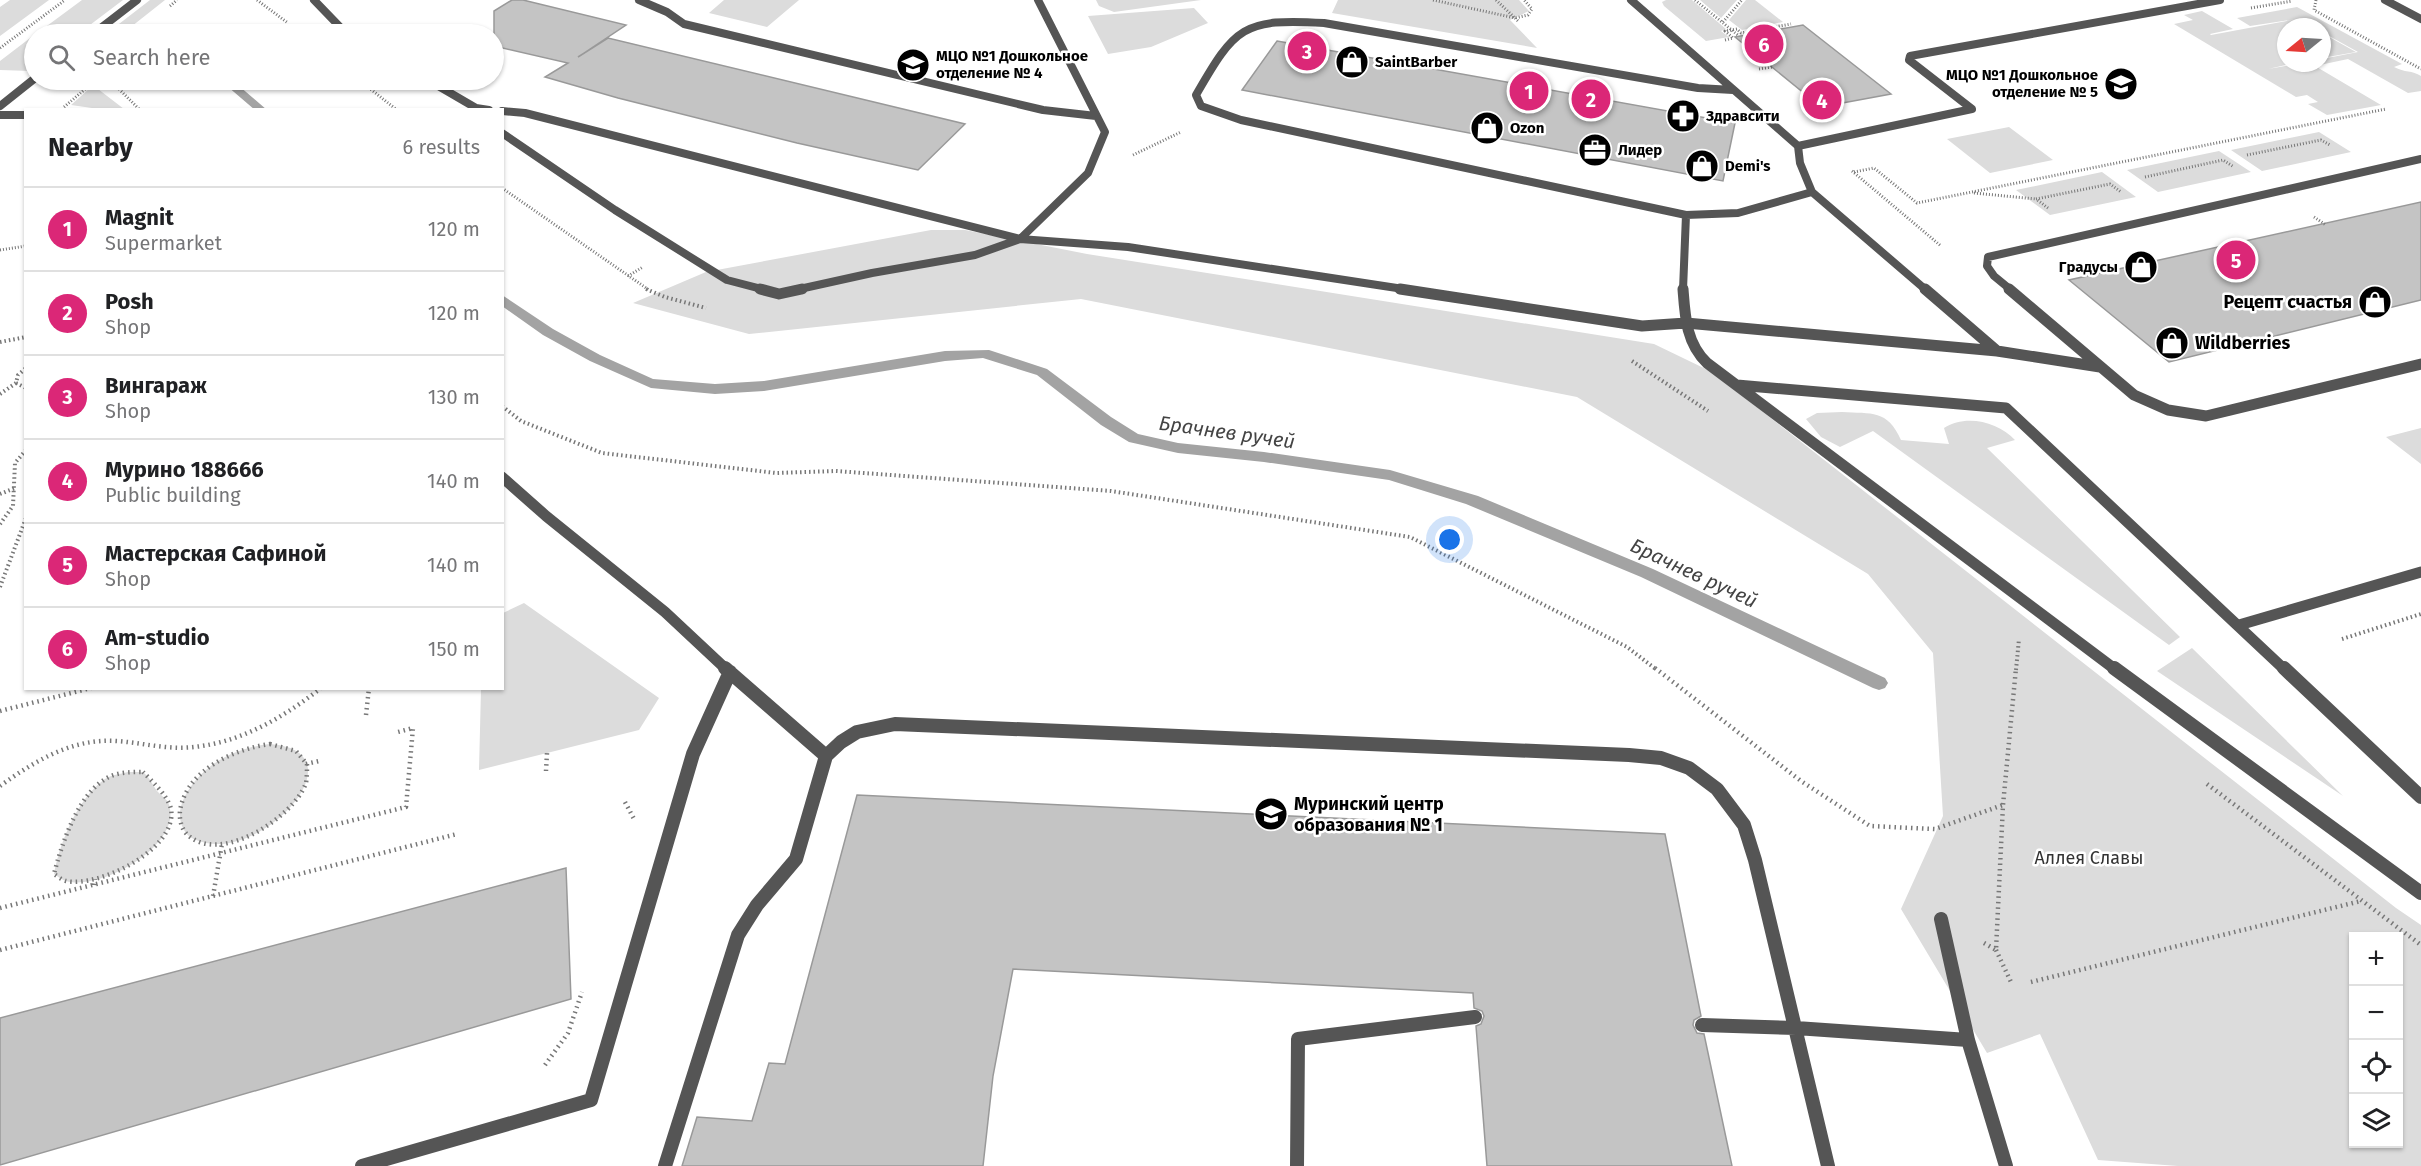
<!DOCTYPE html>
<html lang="en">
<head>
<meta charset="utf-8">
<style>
	body { margin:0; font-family:"Fira Sans",sans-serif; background:#f2f2f2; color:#202124 }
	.controls { position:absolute; right:18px; bottom:18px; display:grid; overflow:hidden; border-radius:0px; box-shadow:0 2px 4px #0004 }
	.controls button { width:54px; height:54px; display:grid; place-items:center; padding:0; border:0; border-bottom:2px solid #e0e0e0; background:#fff; color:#202124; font:30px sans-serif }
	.compass { position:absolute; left:2277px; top:18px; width:54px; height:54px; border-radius:50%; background:#fff; box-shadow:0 2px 4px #0004; rotate:252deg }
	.you { position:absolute; left:1450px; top:540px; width:21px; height:21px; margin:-15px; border:4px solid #fff; border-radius:50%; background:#1a73e8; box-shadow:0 0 0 9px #1a73e833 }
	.badge { display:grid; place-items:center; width:39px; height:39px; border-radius:50%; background:#db2777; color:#fff; font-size:20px; font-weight:700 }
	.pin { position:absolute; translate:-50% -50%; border:3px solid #fff; box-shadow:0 2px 6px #0006 }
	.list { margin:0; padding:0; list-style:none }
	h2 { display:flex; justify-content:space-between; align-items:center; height:78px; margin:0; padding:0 24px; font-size:26px }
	h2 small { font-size:20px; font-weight:400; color:#757577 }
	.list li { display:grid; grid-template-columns:39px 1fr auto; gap:18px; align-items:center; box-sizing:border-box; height:84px; padding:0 24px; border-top:2px solid #e0e0e0 }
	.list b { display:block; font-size:22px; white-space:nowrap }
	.list p { margin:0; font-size:20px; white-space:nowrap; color:#757577 }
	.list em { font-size:20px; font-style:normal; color:#757577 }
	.icon { flex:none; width:33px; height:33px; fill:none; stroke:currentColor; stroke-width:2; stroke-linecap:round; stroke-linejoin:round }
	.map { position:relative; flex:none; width:2421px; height:1166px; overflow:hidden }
	.search { position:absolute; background:#fff; box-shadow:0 2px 4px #0004; left:24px; top:24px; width:480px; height:66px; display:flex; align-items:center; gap:15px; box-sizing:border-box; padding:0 21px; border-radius:33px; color:#757577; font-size:22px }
	.panel { position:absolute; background:#fff; box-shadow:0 2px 4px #0004; left:24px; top:108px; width:480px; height:582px; border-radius:0px }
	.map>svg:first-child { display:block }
	.green { fill:#dcdcdc; fill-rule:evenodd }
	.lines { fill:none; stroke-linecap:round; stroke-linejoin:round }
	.stream { fill:#a3a3a3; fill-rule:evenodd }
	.building { fill:#c4c4c4; stroke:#999; stroke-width:1.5 }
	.path-far2 { stroke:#777; stroke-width:3; stroke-dasharray:1 2; stroke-linecap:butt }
	.path-far1 { stroke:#777; stroke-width:4; stroke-dasharray:1.5 3; stroke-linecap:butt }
	.path { stroke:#777; stroke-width:4.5; stroke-dasharray:1.5 4; stroke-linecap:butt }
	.service-far2 { stroke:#555; stroke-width:8 }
	.service-far1 { stroke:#555; stroke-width:11 }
	.service { stroke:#555; stroke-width:14 }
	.minor { stroke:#555; stroke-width:8 }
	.labels { text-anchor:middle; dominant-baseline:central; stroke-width:5; stroke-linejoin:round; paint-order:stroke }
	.far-poi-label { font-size:15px; font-weight:bold; fill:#000; stroke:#fff; text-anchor:start }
	.poi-label { font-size:18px; font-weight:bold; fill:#000; stroke:#fff; text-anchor:start }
	.park-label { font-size:18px; fill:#333; stroke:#fff }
	.water-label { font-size:20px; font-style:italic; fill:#444; stroke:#fff }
</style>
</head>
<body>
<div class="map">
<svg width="2421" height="1166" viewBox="0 0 2421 1166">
	<rect width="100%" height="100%" fill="#fff"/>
	<path class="green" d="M10,0H49L0,36V7Z
		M82,0H123L78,34H36Z
		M150,0H165L122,34H106Z
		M724,0H799L767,27L709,13Z
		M1096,0H1201L1114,12L1099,6Z
		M1338,0H1519L1529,11L1510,20L1537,48L1332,13Z
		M1666,0H1692L1726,29L1721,31L1729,37L1706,41L1664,6L1662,2Z
		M1700,0H1737L1721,18Z
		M1746,0H1755L1783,22L1742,30L1729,20Z
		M2297,7L2402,64L2394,67C2405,73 2412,70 2421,76V91L2408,93L2348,59L2315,66L2381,105L2327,115L2308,104L2318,102L2307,95L2296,97L2174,24L2193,20L2184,15L2202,11L2233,29L2210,34L2211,35L2297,19L2250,26L2237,18ZM2306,23L2313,27H2322V32L2358,52L2322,59V63H2302L2268,69L2295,63H2286V27H2311Z
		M1194,8L1208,23L1151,47L1108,54L1088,16Z
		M2322,33L2356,52L2322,58Z
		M34,35V68L30,71L0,70V61Z
		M90,88L98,89L124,109H99L71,105Z
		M2009,127L2053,160L1990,173L1947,139Z
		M2319,132L2351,152L2262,171L2231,150Z
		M2219,151L2251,172L2158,192L2127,170Z
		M2102,172L2136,197L2050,215L2016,190Z
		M931,230H965L1087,254L1654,344L1712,372L2396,908L2421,925V1166H2178L2098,1160L2040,1034L1987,1053L1901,909L1943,816L1933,653L1868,574L1577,397L1081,299L749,334L633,303L706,272ZM2354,936H2398V1144H2354Z
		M1842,412C1872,414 1887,409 1901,440L1949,444L1944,428C1966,414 1998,422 2015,440L1987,448L2180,637L2169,645L1873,431L1840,447L1821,437L1806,419L1817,413Z
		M2421,428V464L2386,437Z
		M524,603L659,698L639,730L479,770L481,689L502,688L503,613Z
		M2192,648L2343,796L2157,671Z
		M270,744C361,751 268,856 206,843C199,841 190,839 186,833C167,808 197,774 218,761C234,751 252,746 270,744Z
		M128,772H143C150,778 152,784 157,791C163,798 169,799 170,809C177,848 100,891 66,881C62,880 57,876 54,874C60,842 77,799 105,779C111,775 120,774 128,772Z"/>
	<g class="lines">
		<path class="stream" d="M161,25L178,32L179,34H167L157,30V26Z
			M220,80H232L267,110H255Z
			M502,295L553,329L600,355L653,379L715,384L764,381L945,351L989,350L1047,369L1111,417L1138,434L1178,443L1264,452L1390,470L1478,496L1653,569L1885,678L1888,683L1885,688L1879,690L1873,688L1641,577L1466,504L1389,480L1264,462L1178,453L1129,442L1101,425L1037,375L983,358L945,361L764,391L715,394L651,388L590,361L543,335L502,306Z"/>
	</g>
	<path class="building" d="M512,0H523L626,25L578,57L608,38L965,124L918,170L797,143L618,98L545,77L568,63L494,46V11Z
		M1803,25L1891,94L1821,107L1735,37Z
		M1277,41L1735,123L1723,181L1242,90Z
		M2421,202V300L2169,362L2069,280Z
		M857,795L1665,834L1701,1016L1694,1020L1693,1025L1697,1033L1704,1034L1732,1166H1487L1476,1026L1481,1024L1484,1016L1482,1011L1474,1008L1473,993L1013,969L993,1076L983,1166H682L697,1117L752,1121L769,1063L785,1064Z
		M566,868L571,999L0,1165V1018Z"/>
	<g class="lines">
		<path class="path-far2" d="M257,0L288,23
			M1433,0L1515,18L1519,22
			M1496,0L1515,18L1528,15L1532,9L1524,0
			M1695,0L1739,36
			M2316,0L2314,10L2421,69
			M170,6L177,0
			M2251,8L2292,1
			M1723,22L1742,0
			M1725,40L1733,38L1725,31L1737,29L1741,33L1791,24
			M0,48L65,0
			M1759,69L1772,67
			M79,80L90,85L117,87L140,110
			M359,80L397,110
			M64,107L90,85
			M1133,155L1181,132
			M2247,155L2321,140L2330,145
			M1852,171L1941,246
			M1854,172L1874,168L1917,203L2386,109
			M2145,177L2223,160L2234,167
			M502,188L649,290
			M1974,193L2036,199
			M2048,208L2036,199L2110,184L2121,192
			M2314,217L2326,225
			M0,250L26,246
			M628,276L643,267"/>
		<path class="path-far1" d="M646,289L665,297L706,308
			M0,342L26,337
			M1632,361L1708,411
			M16,383L26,388
			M0,394L16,383L18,375L26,368
			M502,406L521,421L602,453L776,473L836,471L1111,491L1410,537L1627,647L1657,670
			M0,494L15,488
			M0,524L13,506L15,463L26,450
			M0,587L26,518
			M2342,639L2421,614
			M2016,670L2019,639"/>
		<path class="path" d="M1655,668L1801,781L1870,826L1935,829L2003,805
			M0,711L91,688
			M366,715L369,688
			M270,744L296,751L307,764C307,770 307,777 306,783C294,817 222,864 189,836C182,831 179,820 180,811C186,770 234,749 270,744Z
			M306,764L319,761
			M546,771L547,753
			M143,772C152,781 168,796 171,809C178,849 99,888 66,881C62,880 57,876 54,874C62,843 79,790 111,776C121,772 132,772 143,772Z
			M2207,784L2421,945
			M0,786C35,761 72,738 117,741C143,743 168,750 194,747C242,742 284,717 321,688
			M625,802L634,819
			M94,885L95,879
			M213,896L222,844
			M0,908L406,807L413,728L398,732
			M1984,943L1996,950L2003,805L2016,668
			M0,950L457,834
			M1996,950L2011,982
			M2031,982L2361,901
			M545,1065L568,1033L582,992"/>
		<path class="service-far2" d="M314,0L342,29L352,34
			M639,0L667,12L684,24L1043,110L1096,116
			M1631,0L1798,146L1972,109L1909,60L1910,56L2220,0
			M2385,0L2421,19
			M428,80L476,108L489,110
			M1733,90L1698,88L1324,23C1243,18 1235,27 1196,95L1201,106L1241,120L1686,215L1738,213L1812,192L1800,163L1798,146
			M502,111L525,113L1020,239L1128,247L1410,290
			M0,115H26
			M502,133L615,210L727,280L765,290
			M1812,192L1926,290
			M795,290L872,273L975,255L1020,239L1088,173L1105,132L1038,0
			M1683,290L1686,215
			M2011,290L1994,276L1987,266L1988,257L2421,159"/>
		<path class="service-far1" d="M760,289L779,294L802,289
			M1400,289L1642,326L1686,323L1997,351L2100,367
			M1683,289C1685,316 1686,343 1707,363L2116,670
			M1925,289L1997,351
			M2009,289L2134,395L2168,410L2206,416L2421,364
			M1737,385L2006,408L2285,670
			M502,477L546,516L665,612L727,670
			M2239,625L2421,572"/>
		<path class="service" d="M725,668L826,756
			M2114,668L2421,893
			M2284,668L2421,797
			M1941,919L1968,1040L2006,1166
			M1702,1025L1796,1028L1968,1040
			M362,1166L591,1100L693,754L730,672
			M665,1166L738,935L757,905L796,859L826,756L841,742L857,732L895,724L1629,755L1661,758L1689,768L1717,789L1744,825L1755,860L1828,1166
			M1297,1166L1298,1039L1475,1017"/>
		<path class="minor" d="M93,34L137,0
			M0,106L34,79"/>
	</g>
	<defs>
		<symbol id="shop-disc" viewBox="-11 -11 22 22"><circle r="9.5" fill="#000" stroke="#fff"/><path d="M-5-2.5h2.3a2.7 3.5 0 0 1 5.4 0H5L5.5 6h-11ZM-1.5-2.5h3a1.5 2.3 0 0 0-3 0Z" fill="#fff"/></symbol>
		<symbol id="school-disc" viewBox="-11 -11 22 22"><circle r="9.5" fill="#000" stroke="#fff"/><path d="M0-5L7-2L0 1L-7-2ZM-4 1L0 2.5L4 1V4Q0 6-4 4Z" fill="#fff"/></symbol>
		<symbol id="pharmacy-disc" viewBox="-11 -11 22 22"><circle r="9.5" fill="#000" stroke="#fff"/><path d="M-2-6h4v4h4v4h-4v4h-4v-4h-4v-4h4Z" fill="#fff"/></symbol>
		<symbol id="office-disc" viewBox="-11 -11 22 22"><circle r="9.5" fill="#000" stroke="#fff"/><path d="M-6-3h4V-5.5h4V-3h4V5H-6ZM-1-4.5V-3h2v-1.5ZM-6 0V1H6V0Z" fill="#fff"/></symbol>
	</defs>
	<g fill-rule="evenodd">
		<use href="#shop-disc" x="1333" y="43" width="38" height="38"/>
		<use href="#school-disc" x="894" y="46" width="38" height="38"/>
		<use href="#school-disc" x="2102" y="65" width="38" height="38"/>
		<use href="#pharmacy-disc" x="1664" y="97" width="38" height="38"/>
		<use href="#shop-disc" x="1468" y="109" width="38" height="38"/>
		<use href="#office-disc" x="1576" y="131" width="38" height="38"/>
		<use href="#shop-disc" x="1683" y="147" width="38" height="38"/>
		<use href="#shop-disc" x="2122" y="248" width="38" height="38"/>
		<use href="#shop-disc" x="2356" y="283" width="38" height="38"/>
		<use href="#shop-disc" x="2153" y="324" width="38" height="38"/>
		<use href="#school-disc" x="1252" y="795" width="38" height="38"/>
	</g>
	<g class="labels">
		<g class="far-poi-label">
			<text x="936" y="56">МЦО №1 Дошкольное<tspan x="936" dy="17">отделение № 4</tspan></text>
			<text x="1375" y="62">SaintBarber</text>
			<text x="2098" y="75" text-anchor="end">МЦО №1 Дошкольное<tspan x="2098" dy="17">отделение № 5</tspan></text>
			<text x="1706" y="116">Здравсити</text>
			<text x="1510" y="128">Ozon</text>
			<text x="1618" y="150">Лидер</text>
			<text x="1725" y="166">Demi's</text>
			<text x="2118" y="267" text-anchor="end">Градусы</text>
		</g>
		<g class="poi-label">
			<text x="2352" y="302" text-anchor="end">Рецепт счастья</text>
			<text x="2195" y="343">Wildberries</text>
			<text x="1294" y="804">Муринский центр<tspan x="1294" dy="21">образования № 1</tspan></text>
		</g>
		<g class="park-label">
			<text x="2089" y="858">Аллея Славы</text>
		</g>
		<g class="water-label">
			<text transform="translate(1227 432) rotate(8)">Брачнев ручей</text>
			<text transform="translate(1694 573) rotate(25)">Брачнев ручей</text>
		</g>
	</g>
</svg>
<div class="controls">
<button>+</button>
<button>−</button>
<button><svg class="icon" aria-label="locate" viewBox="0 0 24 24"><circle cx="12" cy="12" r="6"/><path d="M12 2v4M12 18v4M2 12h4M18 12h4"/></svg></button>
<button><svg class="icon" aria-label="layers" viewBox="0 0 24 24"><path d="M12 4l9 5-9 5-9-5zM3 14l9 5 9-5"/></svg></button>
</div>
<svg class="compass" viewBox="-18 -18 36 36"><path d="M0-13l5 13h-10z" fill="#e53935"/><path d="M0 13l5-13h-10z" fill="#757577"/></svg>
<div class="you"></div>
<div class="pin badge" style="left:1529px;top:91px">1</div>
<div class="pin badge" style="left:1591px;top:99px">2</div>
<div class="pin badge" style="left:1307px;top:51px">3</div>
<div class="pin badge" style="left:1822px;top:100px">4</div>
<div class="pin badge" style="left:2236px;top:260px">5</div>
<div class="pin badge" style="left:1764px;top:44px">6</div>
<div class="search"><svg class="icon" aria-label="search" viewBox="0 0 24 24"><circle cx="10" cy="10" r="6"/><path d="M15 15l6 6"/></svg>Search here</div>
<section class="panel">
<h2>Nearby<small>6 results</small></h2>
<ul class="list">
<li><span class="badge">1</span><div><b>Magnit</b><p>Supermarket</p></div><em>120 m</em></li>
<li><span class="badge">2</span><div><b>Posh</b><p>Shop</p></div><em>120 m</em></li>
<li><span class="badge">3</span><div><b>Вингараж</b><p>Shop</p></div><em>130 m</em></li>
<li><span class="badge">4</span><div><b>Мурино 188666</b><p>Public building</p></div><em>140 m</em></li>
<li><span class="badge">5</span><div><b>Мастерская Сафиной</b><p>Shop</p></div><em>140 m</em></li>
<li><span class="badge">6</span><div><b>Am-studio</b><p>Shop</p></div><em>150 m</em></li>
</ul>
</section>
</div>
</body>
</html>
